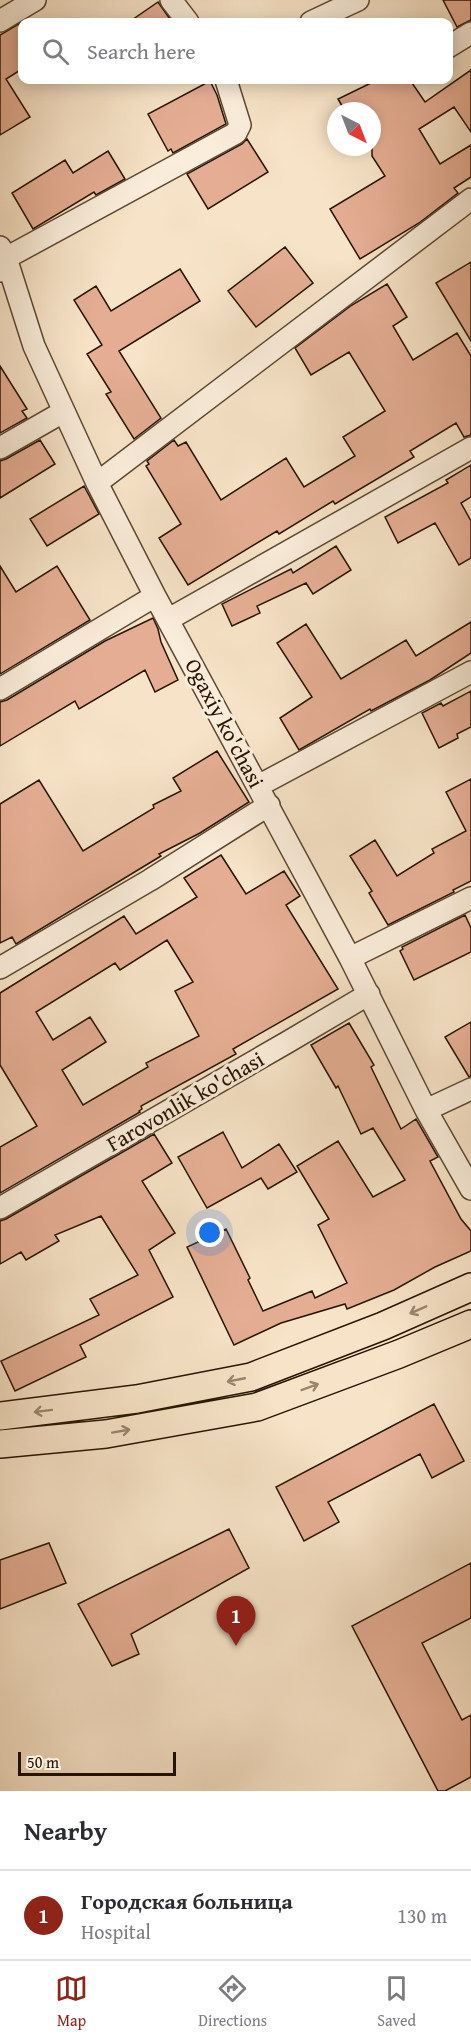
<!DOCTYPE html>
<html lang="en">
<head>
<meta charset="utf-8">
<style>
	body { margin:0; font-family:"Gentium Book Plus",serif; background:#f7f7f7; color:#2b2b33 }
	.compass { position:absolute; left:327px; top:102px; width:54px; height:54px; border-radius:50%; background:#fff; box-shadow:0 3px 15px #0003; rotate:138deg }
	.scale { position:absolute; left:18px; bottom:15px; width:158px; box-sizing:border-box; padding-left:6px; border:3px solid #271400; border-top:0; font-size:16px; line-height:21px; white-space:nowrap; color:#271400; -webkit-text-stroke:4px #faeddb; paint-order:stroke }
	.you { position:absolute; left:210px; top:1233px; width:21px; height:21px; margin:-15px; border:4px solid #fff; border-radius:50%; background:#1a73e8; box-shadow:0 0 0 9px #1a73e833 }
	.badge { display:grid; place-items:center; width:39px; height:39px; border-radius:50%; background:#8f2418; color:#fff; font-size:20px; font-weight:700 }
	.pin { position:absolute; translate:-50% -50px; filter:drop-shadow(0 2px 3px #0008) }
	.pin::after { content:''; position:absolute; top:32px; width:21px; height:18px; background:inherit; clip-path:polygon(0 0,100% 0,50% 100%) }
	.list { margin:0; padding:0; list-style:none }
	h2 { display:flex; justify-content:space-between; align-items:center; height:78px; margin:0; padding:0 24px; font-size:26px }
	h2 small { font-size:20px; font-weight:400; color:#7c7c81 }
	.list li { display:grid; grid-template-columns:39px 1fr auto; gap:18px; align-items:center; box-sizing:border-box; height:90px; padding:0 24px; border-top:2px solid #e1e1e2 }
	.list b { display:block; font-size:22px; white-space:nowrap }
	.list p { margin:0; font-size:20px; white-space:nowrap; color:#7c7c81 }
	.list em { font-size:20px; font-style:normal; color:#7c7c81 }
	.icon { flex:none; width:33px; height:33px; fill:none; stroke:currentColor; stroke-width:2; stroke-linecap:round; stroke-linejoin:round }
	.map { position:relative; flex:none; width:471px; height:1791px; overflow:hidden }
	.search { position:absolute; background:#fff; box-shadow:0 3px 15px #0003; left:18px; right:18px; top:18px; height:66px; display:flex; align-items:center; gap:15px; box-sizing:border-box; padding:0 21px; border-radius:12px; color:#7c7c81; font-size:22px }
	.sheet { height:168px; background:#fff }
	nav { display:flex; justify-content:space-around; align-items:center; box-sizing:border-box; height:84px; border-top:2px solid #e1e1e2; background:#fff; font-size:16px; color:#7c7c81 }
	nav a { display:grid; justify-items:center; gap:3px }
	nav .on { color:#8f2418 }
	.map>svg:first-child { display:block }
	.building { fill:#e5ae94; stroke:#271400; stroke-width:1.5; fill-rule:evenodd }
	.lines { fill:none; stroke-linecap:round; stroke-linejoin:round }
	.minor-casing { stroke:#5b4832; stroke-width:24 }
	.major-casing { stroke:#271400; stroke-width:30 }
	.minor { stroke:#faeddb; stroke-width:21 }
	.major { stroke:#f7e3c7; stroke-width:27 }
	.oneway { stroke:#99866d }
	.labels { text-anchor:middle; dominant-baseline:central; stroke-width:6; stroke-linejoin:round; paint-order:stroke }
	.street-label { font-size:22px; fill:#271400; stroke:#faeddb }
</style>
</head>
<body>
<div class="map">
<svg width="471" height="1791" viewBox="0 0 471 1791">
	<rect width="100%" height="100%" fill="#f7e3c7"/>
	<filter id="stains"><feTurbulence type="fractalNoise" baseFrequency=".00333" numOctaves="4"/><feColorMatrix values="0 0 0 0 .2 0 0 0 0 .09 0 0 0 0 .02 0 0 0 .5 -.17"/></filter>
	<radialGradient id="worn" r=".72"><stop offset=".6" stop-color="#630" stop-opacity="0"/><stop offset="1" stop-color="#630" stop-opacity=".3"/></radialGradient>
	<path class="building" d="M443,0H471V20L457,27Z
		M158,2L172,22H129Z
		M22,22V69L6,79L30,117L0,135V35Z
		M471,70V132L454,107L419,129L440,164L471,145V177L454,188L458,193L419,223L360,259L330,209L385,176L372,156V111H345L338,99L377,80H410L425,102Z
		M210,81L217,95L226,124L173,153L171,149L168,151L148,114Z
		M247,139L268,172L208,209L187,174L242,144Z
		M108,151L125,179L96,195L94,192L33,229L12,193L65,160L73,173Z
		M285,247L313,283L256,327L228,291Z
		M471,262V341L436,283Z
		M180,269L200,301L119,351L161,418L134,439L106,394L111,392L87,354L102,345L74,300L96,286L111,311Z
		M387,284L407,317L393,326L413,360L457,333L471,356V435L464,437L456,423L410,451L414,457L335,504L333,501L279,534L277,531L188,585L159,538L181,524L146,466L149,464L147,461L174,440L178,446L186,442L221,500L286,458L304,487L355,456L343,437L385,411L349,352L311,375L295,348L352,305Z
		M0,366L27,409L22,411L27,418L0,433Z
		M40,440L55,464L0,498V461L6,459Z
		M471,465V497L461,503L471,521V558L459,565L435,523L398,543L385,517L448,483L446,480Z
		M84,486L99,514L47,546L30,519Z
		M336,546L351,570L313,594L306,583L257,606L260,613L232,626L222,604L291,569L293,573Z
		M0,566L16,592L57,566L90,620L0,674Z
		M153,618L158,629L161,642L178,680L155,692L145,670L79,709L75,701L0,746V702L7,700L105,641Z
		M471,622V653L430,680L371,711L370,709L299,750L280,718L312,697L277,643L306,624L341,679L406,640L416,656Z
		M471,691V727L457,734L458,738L439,748L422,713L441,703L443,706Z
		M217,751L249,802L200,833L159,854L161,856L16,944L12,937L0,943V804L39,780L83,851L154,808L153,805L181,791L173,778Z
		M471,779V881L453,890L454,892L388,925L369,893L372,891L350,856L375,840L397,876L434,853L432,849L466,831L446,792Z
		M221,855L246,894L284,871L300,896L286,905L338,989L233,1049L236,1054L141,1106L142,1109L139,1111L140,1112L0,1193V1147L37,1126L0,1065V993L124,916L136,934L197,897L184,878ZM167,940L193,982L175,991L199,1036L146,1063L148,1067L83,1105L62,1070L106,1042L90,1017L53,1040L36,1012L115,963L120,970Z
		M465,915L471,928V952L414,980L400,951L403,949L402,947Z
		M471,1022V1076L469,1077L445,1037Z
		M349,1023L374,1065L371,1067L401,1129L416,1119L438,1157L430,1161L461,1219L471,1231V1251L435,1267L394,1290L347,1309L345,1304L281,1323L234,1345L187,1247L226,1229L250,1278L248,1280L263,1311L312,1291L315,1298L347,1283L318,1225L329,1219L297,1166L338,1141L373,1197L405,1180L373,1128L361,1134L338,1086L336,1088L311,1045Z
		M223,1132L242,1168L279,1144L297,1172L268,1189L261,1178L207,1208L178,1157Z
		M154,1134L172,1163L142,1181L175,1233L149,1250L173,1297L80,1345L86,1357L15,1391L1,1361L99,1315L90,1299L138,1275L101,1216L55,1235L59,1241L26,1260L21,1252L0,1264V1221L6,1219Z
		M434,1404L464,1461L432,1478L420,1454L328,1502L339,1522L304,1541L276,1487Z
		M229,1529L249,1568L131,1634L139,1654L112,1666L78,1604Z
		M49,1543L66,1583L0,1609V1560Z
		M471,1563V1618L422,1643L462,1720L471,1715V1777L445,1791H438L352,1626Z"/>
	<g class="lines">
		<defs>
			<path id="minor" d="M171,0L188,22
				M0,21L35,0
				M311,22L358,0
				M448,47L471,33
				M0,247L6,258L34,346L97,483L155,596L350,958L426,1110L471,1189
				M0,271L6,258L236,133L240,125L226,80
				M0,448L63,412
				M97,483L471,199
				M169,619L471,448
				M0,689L155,596
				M258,786L471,672
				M350,958L471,898
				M0,968L150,880L269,805
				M426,1110L471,1089
				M0,1208L286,1043L369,994"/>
			<path id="major" d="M0,1416L137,1399L251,1377L383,1326L471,1287
				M0,1444L106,1434L257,1407L399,1354L471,1324"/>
		</defs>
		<use href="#minor" class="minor-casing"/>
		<use href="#major" class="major-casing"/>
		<use href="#minor" class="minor"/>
		<use href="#major" class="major"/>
	</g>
	<defs><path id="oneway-shaft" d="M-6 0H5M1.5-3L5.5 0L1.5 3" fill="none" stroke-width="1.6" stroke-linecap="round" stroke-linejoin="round" transform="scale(1.5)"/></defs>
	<g class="oneway">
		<use href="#oneway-shaft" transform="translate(418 1310) rotate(156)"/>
		<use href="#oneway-shaft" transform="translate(236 1380) rotate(169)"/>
		<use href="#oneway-shaft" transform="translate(310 1387) rotate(-20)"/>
		<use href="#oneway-shaft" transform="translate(43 1411) rotate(173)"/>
		<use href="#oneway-shaft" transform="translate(121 1431) rotate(-10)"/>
	</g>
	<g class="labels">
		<g class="street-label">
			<text transform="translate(225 723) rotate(62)">Ogaxiy ko'chasi</text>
			<text transform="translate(185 1101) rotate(-30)">Farovonlik ko'chasi</text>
		</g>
	</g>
	<rect width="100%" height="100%" filter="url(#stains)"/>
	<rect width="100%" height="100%" fill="url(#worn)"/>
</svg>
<svg class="compass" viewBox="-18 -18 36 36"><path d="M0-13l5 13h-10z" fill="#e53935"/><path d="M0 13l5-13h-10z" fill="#7c7c81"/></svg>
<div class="scale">50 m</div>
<div class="you"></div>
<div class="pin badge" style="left:236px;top:1646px">1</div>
<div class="search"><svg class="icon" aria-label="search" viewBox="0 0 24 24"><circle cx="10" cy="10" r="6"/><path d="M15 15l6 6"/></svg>Search here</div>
</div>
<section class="sheet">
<h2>Nearby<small></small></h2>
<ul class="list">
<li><span class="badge">1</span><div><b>Городская больница</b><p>Hospital</p></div><em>130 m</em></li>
</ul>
</section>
<nav>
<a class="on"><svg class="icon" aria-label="map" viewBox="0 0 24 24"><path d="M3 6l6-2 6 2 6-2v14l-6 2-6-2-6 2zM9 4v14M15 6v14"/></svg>Map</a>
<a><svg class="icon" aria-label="directions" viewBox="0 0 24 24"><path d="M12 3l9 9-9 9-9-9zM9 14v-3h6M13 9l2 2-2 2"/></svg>Directions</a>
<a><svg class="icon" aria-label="saved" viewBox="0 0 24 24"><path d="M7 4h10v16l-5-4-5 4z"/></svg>Saved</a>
</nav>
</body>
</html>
